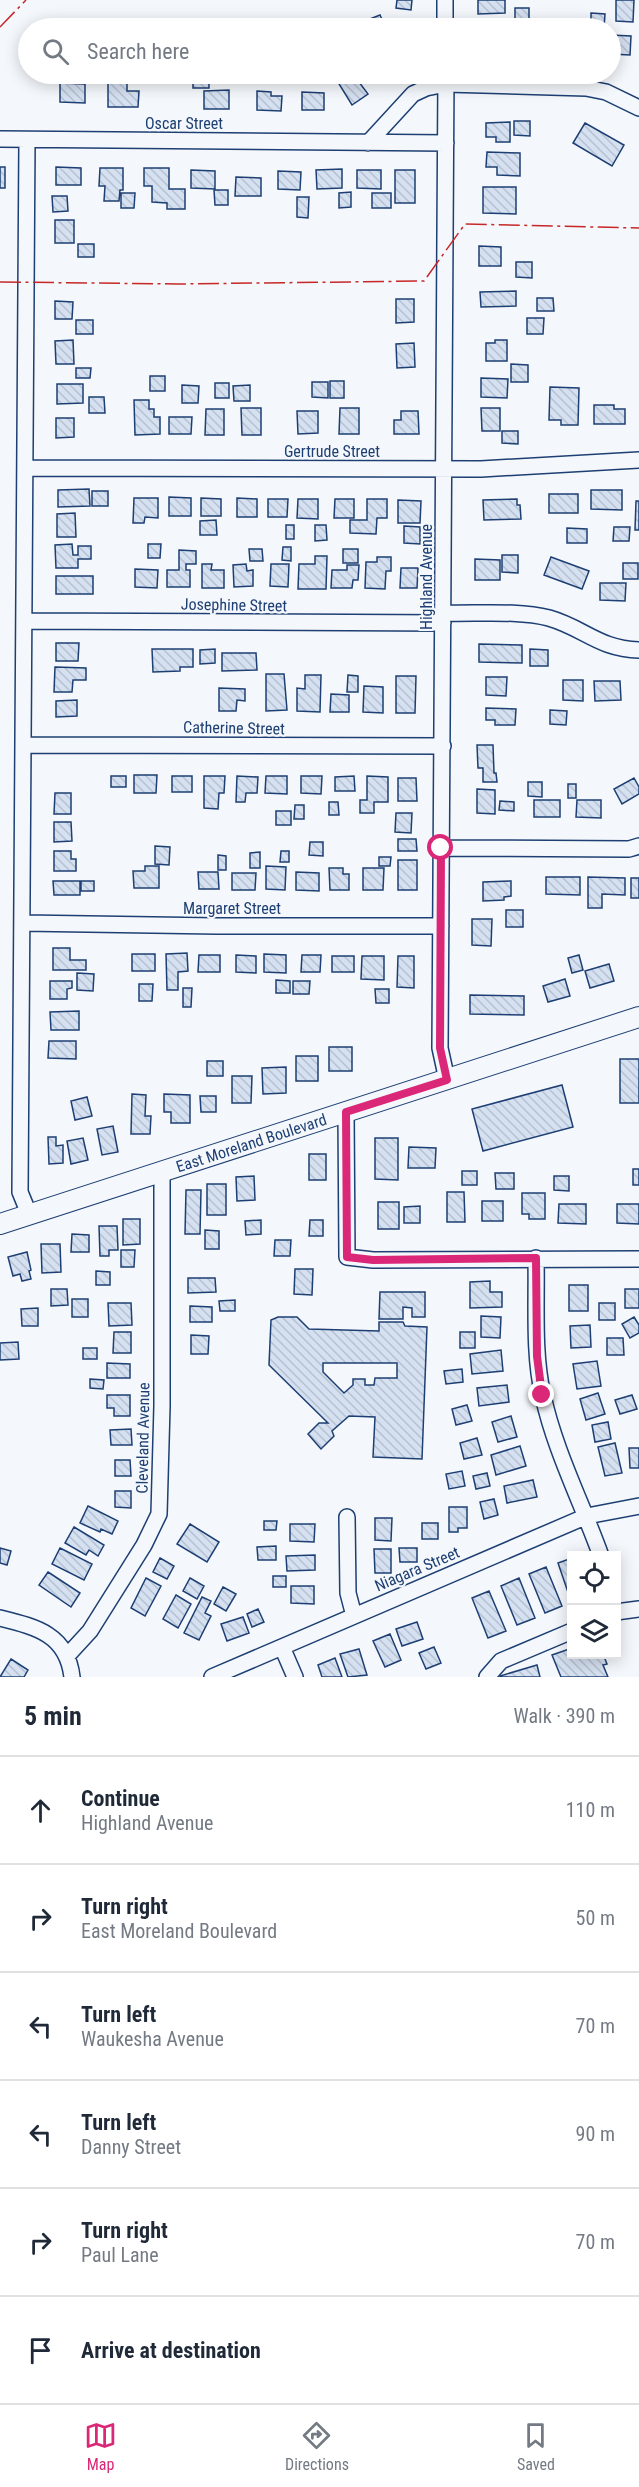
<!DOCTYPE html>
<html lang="en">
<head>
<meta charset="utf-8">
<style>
	body { margin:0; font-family:"Roboto Condensed",sans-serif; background:#f2f2f3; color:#1f2937 }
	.controls { position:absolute; right:18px; bottom:18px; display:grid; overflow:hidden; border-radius:0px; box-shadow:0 3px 15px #0003 }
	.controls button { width:54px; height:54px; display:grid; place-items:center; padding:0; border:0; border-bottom:2px solid #e0e1e3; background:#fff; color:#1f2937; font:30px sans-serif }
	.stop { position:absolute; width:18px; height:18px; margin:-14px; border:4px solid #db2777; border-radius:50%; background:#fff }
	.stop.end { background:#db2777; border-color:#fff; box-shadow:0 2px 6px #0008 }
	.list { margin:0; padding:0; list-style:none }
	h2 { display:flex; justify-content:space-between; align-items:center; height:78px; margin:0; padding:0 24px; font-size:26px }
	h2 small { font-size:20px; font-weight:400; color:#747a83 }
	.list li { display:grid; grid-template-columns:39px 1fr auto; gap:18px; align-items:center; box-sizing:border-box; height:108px; padding:0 24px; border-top:2px solid #e0e1e3 }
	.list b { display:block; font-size:22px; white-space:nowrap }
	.list p { margin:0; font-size:20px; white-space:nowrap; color:#747a83 }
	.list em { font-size:20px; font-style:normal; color:#747a83 }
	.icon { flex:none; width:33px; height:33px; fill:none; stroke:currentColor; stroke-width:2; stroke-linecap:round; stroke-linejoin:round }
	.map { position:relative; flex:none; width:639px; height:1677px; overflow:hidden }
	.search { position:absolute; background:#fff; box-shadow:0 3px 15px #0003; left:18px; right:18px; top:18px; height:66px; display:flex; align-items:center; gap:15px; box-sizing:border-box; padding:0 21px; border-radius:33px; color:#747a83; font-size:22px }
	.sheet { height:726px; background:#fff }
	nav { display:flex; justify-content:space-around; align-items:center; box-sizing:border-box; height:84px; border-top:2px solid #e0e1e3; background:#fff; font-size:16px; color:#747a83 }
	nav a { display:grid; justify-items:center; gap:3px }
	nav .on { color:#db2777 }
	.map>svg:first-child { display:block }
	.building { fill:url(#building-back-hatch); stroke:#1d3f73; stroke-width:1.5; fill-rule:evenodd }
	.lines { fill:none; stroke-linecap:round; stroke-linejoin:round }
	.minor-casing { stroke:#1d3f73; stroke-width:18 }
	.major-casing { stroke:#1d3f73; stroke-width:22 }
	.minor { stroke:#f4f7fb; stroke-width:15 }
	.major { stroke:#f4f7fb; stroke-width:20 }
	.power { stroke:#c62828; stroke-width:1.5; stroke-dasharray:21 4.5 3 4.5; stroke-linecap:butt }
	.route { stroke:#db2777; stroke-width:8 }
	.labels { text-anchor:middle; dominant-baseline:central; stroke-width:4.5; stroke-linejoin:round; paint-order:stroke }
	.street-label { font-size:16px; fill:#1d3f73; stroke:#f4f7fb }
</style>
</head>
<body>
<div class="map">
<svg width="639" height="1677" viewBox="0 0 639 1677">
	<defs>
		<pattern id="building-back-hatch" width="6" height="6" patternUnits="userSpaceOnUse" patternTransform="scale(1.5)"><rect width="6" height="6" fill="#d5e0f0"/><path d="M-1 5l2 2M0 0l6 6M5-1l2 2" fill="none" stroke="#b6c1d1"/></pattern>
	</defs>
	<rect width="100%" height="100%" fill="#f4f7fb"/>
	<path class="building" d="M397,0H412L411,10L396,8Z
		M478,0H505V13L478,14Z
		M616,0H634L633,22L616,21Z
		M515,8H529V22H515Z
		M591,13L605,14L604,28H591Z
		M380,15L386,28H368L365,21Z
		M610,35L631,36L630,55L610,54Z
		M108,74H127V91H139L138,107H108Z
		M193,74H209V88H193Z
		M343,74H353L368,94L352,105L336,79Z
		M370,74H389L379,83Z
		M60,83L85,84V103L60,102Z
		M229,90V109H204V91Z
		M257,91L271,92V96H282L281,111L257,110Z
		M302,92L324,93V110H302Z
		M514,121H530V136L514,135Z
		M510,122V142H496V137H486V123Z
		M585,123L624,145L612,166L573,143Z
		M487,152L520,153V176L497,175V167H486Z
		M0,167H5V188H0Z
		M56,167L81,168V185H56Z
		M100,168H123V190H120L119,201H104L105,186H99Z
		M144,168H169V189H185V209H167V203L152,202V186H144Z
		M342,169V188L317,189L316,170Z
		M191,170L215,171V189L191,188Z
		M357,170H381V189L357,188Z
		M395,170H415V203H395Z
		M278,171L301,172L300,190L278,189Z
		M236,177L261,178V196H235Z
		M483,187H516V214L483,213Z
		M214,190H228V205H215Z
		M351,192V207L339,208V193Z
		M121,193H135L134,208H121Z
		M372,193H391V208H372Z
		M52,196H67L68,211L53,212Z
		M297,197H309L308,218L297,217Z
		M55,220H74V243H55Z
		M78,244H94V257H78Z
		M479,246L501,247V266H479Z
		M516,262H532V278L516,277Z
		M516,291V306L481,307L480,292Z
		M537,298H553L554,311H537Z
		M396,299H414V322L396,323Z
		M55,301L73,302L72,319H55Z
		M527,318H544L543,334H527Z
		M76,320H93V334H76Z
		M73,340L74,364H56L55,341Z
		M495,340H507V361H486V343H495Z
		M414,343L415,367L397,368L396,344Z
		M511,364L528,365V382H511Z
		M76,368H91L90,378H76Z
		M150,376H165V391H150Z
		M481,378L508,379L507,398L481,397Z
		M330,381H344V398H330Z
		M312,382H328V398L312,397Z
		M215,383H229V398H215Z
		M57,384H83V403L57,404Z
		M182,385L199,386L198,403H182Z
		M250,385V401H234L233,386Z
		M550,387L579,388L578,425H561V420H549Z
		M89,397H104L105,413H89Z
		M134,400H149V409H154V417H160V434L135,435Z
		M594,405H614V409H625V424H594Z
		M241,408H261V435H242Z
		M340,408H359V434H339Z
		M481,408H500V431H482Z
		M206,409H224V435H205Z
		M297,411H318V433L298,434Z
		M401,411H418L419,434H394V420H401Z
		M169,417H192L191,434H169Z
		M56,418H74V437L56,438Z
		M502,431H518V444L502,443Z
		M89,489L90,506L58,507V490Z
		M591,490H622V510L591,509Z
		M92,491H108V506H92Z
		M549,494H578V513H549Z
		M169,497L191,498V516H169Z
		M134,498H158V518L145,517L144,523H133Z
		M201,498L221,499V516H201Z
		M237,498L257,499V517H237Z
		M268,499H288L287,517H268Z
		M298,499H318V519L297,518Z
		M335,499H354V518H334Z
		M367,499H387V518H377L376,534L350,533V520H367Z
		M517,499V505H520L521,519L484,520L483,500Z
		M398,500L421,501L420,523H398Z
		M636,501H639V530H635Z
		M75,513L76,537H57V514Z
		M216,520L217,535H200V521Z
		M286,525H294V539H286Z
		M315,525H326L327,540L315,541Z
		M404,526L420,527V544L404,543Z
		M614,527H630L629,541H613Z
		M567,528L587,529V543H567Z
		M72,544L73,555H78V546H91V559H78V568H56L55,545Z
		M148,544H161L160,558H148Z
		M283,547H291V561L282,560Z
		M249,549H262L263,561H250Z
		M343,549H358V563H343Z
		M179,550L196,551V564H186V570H190V587H167V570H179Z
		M502,555H518V573L502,572Z
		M315,556H327L326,589H298L299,564H315Z
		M377,557H391V571H386L385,589L365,588L366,562H377Z
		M551,557L589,571L582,589L544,575Z
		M475,559L500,560V580H475Z
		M623,563H638V579H623Z
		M202,564H212L211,570H224V588H202Z
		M246,564L247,571L253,570V586L234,587L233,565Z
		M271,564H289L288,587L270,586Z
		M347,565H359L358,580H353L352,588H331L332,570H347Z
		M401,568H418L417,588H400Z
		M135,569L158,570L157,588L135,587Z
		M56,576H93V594H56Z
		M600,583H626L625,601L600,600Z
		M56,643H79L78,661H56Z
		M479,644L522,645V663L479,662Z
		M152,649H193V667H180V671L153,672Z
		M215,649V663L200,664V650Z
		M530,649L548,650V666H530Z
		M222,653H256L257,670L222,671Z
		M55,667L86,668V680H73L72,692H54Z
		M266,674H284L287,710L266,711Z
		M305,675H321L320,712L297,711V688L305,689Z
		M348,675L358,676V692H347Z
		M396,676H416L415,713H396Z
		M486,677H507L506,696L486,695Z
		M563,680H583V701L563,700Z
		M594,681H620L621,700L595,701Z
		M364,686L383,687V713L363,712Z
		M219,688L245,689V701L237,700L236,711H219Z
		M331,694L349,695V712H330Z
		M77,700V716L56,717V701Z
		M486,708L516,709L515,725H495V720H486Z
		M550,710L567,711L566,725L550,724Z
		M477,745H493L494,773H496L497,782H483V768H478Z
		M134,775H157L156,793H134Z
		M111,776H126V787H111Z
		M172,776H192V792H172Z
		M204,776H225L224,793H219L218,809L204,808Z
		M237,776L258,777L257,793H246L245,802H236Z
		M266,776H287V794L265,793Z
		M301,776H322L321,794L301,793Z
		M354,776L355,791H335V777Z
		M367,776L388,777V802H374V813H360V800H367Z
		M398,778H416L417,801H398Z
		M634,778L639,787V794L622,804L614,789Z
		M528,782H542V797L528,796Z
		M568,784H576V798H568Z
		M477,789L495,790V814L477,813Z
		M55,793H71V814H54Z
		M534,800H560V817H534Z
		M577,800H601V818L576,817Z
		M500,801L514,802V811L499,810Z
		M329,802H338L339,815H329Z
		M295,805H304V819H294Z
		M276,811H291V825H276Z
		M396,813H412L411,833L395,832Z
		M54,822H71L72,841L54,842Z
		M398,839H416L417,851H398Z
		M310,842H323V856L309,855Z
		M155,846L170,847L169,865L155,864Z
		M54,851H71V859H76V871H54Z
		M281,851H289V862H280Z
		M260,852V868H250V853Z
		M218,855L226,856V870H218Z
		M379,857H391L390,866H379Z
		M398,860H417V890H398Z
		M145,866H159V888H134L133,871H145Z
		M266,866L286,867L285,890L266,889Z
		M329,868H343V874H349V890H330Z
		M363,868H384L383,890H363Z
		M198,872H218L219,889H199Z
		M296,872L319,873V891L296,890Z
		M232,873H256L255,890H232Z
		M546,877H580V895L546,894Z
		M588,877L625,878V895L602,894V908H588Z
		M631,878H639V898H631Z
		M53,881H80V895H54Z
		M81,881H94V891H81Z
		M511,881V896L504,897V900L483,901V882Z
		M506,910H523V927H506Z
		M472,919H492L491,946L472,945Z
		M53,948H70V960H86V970H53Z
		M187,953L188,971L178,972V990H167L166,954Z
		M132,954H155V971H132Z
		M264,954L286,955V973L264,972Z
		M199,955H220V972H198Z
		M236,955L256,956V973L236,972Z
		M302,955H321L320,972H301Z
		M579,955L583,970L572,973L568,958Z
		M332,956H354V972H332Z
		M362,956H384V980L361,979Z
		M398,956H414V988L397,987Z
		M609,964L614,981L590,988L585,971Z
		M77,973L94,974L93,991L77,990Z
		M565,979L570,996L548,1002L543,986Z
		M276,980L290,981V993H276Z
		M50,981H72V988L67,989V999H50Z
		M293,981H310L309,994H293Z
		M139,984H153L152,1001H139Z
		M183,988H192L191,1007H183Z
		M375,989H389V1003H376Z
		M470,995L524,996V1015L470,1014Z
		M79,1011V1030H51L50,1012Z
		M49,1041H76V1059L48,1058Z
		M329,1047H352V1071H329Z
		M296,1056H318V1081H296Z
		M620,1059H639V1103H620Z
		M207,1061H223V1076H207Z
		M286,1067V1093L263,1094L262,1068Z
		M232,1076H252L251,1103H232Z
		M562,1085L573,1127L483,1151L472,1109Z
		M132,1094L146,1095L145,1116H151L150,1134H131Z
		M164,1094L190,1095V1123H171V1112H164Z
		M200,1096H216V1112H201Z
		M87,1097L92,1116L75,1120L71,1101Z
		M113,1126L118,1152L102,1155L97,1129Z
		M48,1137H56V1146L63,1145V1163L49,1164Z
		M83,1138L88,1160L71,1164L67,1141Z
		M375,1138H398V1180L375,1179Z
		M409,1147L436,1148L435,1168H408Z
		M309,1154H326V1180H309Z
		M633,1169H639V1185H633Z
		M462,1171H477V1185H462Z
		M495,1173H514V1189H496Z
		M254,1176L255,1200L237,1201L236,1177Z
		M554,1176H569V1191L554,1190Z
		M207,1184H226V1215H207Z
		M186,1190H201L200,1234H185Z
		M447,1192H464L465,1222H447Z
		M522,1193H545V1219H529V1214H522Z
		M482,1201H503V1221H482Z
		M378,1202H399V1229H378Z
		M559,1204H586V1224L558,1223Z
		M617,1204H639V1224L617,1223Z
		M420,1206V1223H404V1207Z
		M123,1219H140V1244L123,1245Z
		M261,1220V1234L246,1235L245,1221Z
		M310,1220H323V1236H309Z
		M99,1226H117L118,1250H109V1256H100Z
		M205,1230L219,1231V1249H205Z
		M72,1234L89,1235V1252H71Z
		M275,1240H291L290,1256H274Z
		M41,1244H60L61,1272L42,1273Z
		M121,1250H135L134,1267H121Z
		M27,1252L31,1270L29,1271L31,1279L22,1281L20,1274L13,1276L8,1257Z
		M295,1269H313L312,1295L294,1294Z
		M96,1271L110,1272V1285H96Z
		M188,1278H215L216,1292L188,1293Z
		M490,1281V1292H502V1307L470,1308V1282Z
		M569,1285H588V1311H569Z
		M51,1289H67L68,1305L51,1306Z
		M625,1289H639V1308H625Z
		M380,1292H425V1317H412V1308L403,1307V1319H379Z
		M72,1299H88V1317H72Z
		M235,1300V1311H220L219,1301Z
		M108,1303H131L132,1325L109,1326Z
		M599,1303H615V1320H599Z
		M190,1306L212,1307V1322H190Z
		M38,1308V1326H22L21,1309Z
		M481,1316L501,1317L500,1338L481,1337Z
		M278,1317H297L309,1329L379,1331V1322H403L405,1326L427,1327L422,1459L373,1457L375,1417L349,1416L332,1431L334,1436L321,1449L308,1434L319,1423H328L269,1365L271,1320ZM323,1363H397V1378H375L374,1385H365V1379H353V1385L344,1393L323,1372Z
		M634,1317L639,1325V1333L630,1338L622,1324Z
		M590,1325L591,1347L571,1348L570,1326Z
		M114,1332H131V1353H113Z
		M460,1332H475V1348H460Z
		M191,1335L209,1336L208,1354H191Z
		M607,1338H623L624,1355H607Z
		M18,1342L19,1359L0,1360V1343Z
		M83,1348H97V1359H83Z
		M501,1350L503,1371L472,1374L470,1354Z
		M597,1361L601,1386L577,1389L573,1364Z
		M107,1363L130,1364V1378H107Z
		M462,1369L463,1382L446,1384L444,1371Z
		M90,1379L104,1380L103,1389L90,1388Z
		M507,1385L509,1402L479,1406L477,1388Z
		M598,1393L605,1414L586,1420L580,1399Z
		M107,1395H130V1416H114V1408H107Z
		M632,1395L637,1409L620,1414L615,1400Z
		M467,1405L472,1421L456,1425L452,1409Z
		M511,1416L517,1437L498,1442L492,1422Z
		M608,1422L611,1439L595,1442L592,1425Z
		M131,1429L132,1445H111L110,1430Z
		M477,1438L482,1455L464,1459L460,1443Z
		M615,1443L622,1473L605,1476L598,1447Z
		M520,1446L526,1466L496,1475L491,1455Z
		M629,1448H639V1468H630Z
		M115,1460H130L131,1476H115Z
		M462,1471L465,1486L449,1489L446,1474Z
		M487,1473L490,1486L476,1489L473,1476Z
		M533,1480L537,1497L507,1503L504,1486Z
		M115,1491H131V1508L115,1507Z
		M494,1499L498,1515L484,1519L480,1502Z
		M88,1506L118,1521L112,1534L101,1529L100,1532L80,1523Z
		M449,1507H467V1528H458V1532H449Z
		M375,1518H392L391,1541L375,1540Z
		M264,1521H277L276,1530H264Z
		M422,1523H438V1539H422Z
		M190,1524L219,1542L207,1562L177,1544Z
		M290,1524H315L314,1542L290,1541Z
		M74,1527L104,1545L98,1556L89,1550L86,1555L65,1543Z
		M276,1546V1560H258L257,1547Z
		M0,1548L11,1551L7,1565L0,1563Z
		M60,1548L92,1564L84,1580L52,1564Z
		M399,1548H417V1562H400Z
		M374,1549H391V1573H375Z
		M315,1555V1570L287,1571L286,1556Z
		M160,1558L174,1566L167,1579L153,1572Z
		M572,1558V1601H571L558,1563Z
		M546,1567L562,1606L545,1613L529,1574Z
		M48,1572L80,1593L71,1607L39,1585Z
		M273,1576H286V1587H273Z
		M146,1578L161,1586L145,1616L131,1608Z
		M190,1578L204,1586L197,1599L183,1591Z
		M519,1578L535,1618L517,1625L501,1586Z
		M291,1586H314V1604L291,1603Z
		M223,1587L236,1594L226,1611L214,1604Z
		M489,1591L506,1631L488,1638L472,1598Z
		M176,1595L191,1604L178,1628L163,1619Z
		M202,1597L211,1601L205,1613L211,1616L199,1640L184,1633Z
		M258,1609L264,1622L252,1627L247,1614Z
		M243,1617L249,1633L227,1641L221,1624Z
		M417,1622L423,1639L402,1646L396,1629Z
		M390,1634L401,1660L385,1667L373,1641Z
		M434,1647L441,1663L426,1669L419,1653Z
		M572,1648V1654H603L607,1664L603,1665L608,1677H561L552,1655Z
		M359,1649L367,1675L348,1677L340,1654Z
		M335,1658L342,1677H322L318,1665Z
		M11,1659L28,1670L24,1677H0Z
		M537,1665L540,1677H500V1676Z"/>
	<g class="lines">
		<defs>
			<path id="minor" d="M445,0V28
				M446,74L440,1048L447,1080
				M0,139L446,143
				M27,140L20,1192L29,1214
				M368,143L413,94L426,88L446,84L586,88L606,92L639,108
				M25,468L481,469L639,460
				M443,613C476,614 518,610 549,618C584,628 599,649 639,650
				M25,621L443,623
				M24,745L443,746
				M441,848L629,849L639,846
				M23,923L217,926H441
				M346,1112L347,1257L373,1260L639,1259
				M536,1258C537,1304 533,1352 543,1396C555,1451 582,1503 601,1556
				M347,1517L348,1593L354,1616
				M616,1612L639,1609
				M0,1618C36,1627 67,1634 72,1677
				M282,1647L295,1677
				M67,1656L90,1631L144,1545L159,1514L162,1406V1172
				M212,1677L587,1516L639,1506
				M487,1677L501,1661L572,1631"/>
			<g id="major">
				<path id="s1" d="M0,1224L639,1017"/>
			</g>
		</defs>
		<use href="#minor" class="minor-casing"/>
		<use href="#major" class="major-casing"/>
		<use href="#minor" class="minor"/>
		<use href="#major" class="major"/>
		<path class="power" d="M0,27L26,0
			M0,282L177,284L424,281L465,224L639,228"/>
	</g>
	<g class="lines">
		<path class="route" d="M441,848L440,1048L447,1080L346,1112L347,1257L373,1260L536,1258L537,1356L542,1395"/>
	</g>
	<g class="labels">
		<g class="street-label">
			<text x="184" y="123">Oscar Street</text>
			<text x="332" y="451">Gertrude Street</text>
			<text transform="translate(426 577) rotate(-90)">Highland Avenue</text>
			<text transform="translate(234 605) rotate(1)">Josephine Street</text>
			<text transform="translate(234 728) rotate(1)">Catherine Street</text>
			<text x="232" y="908">Margaret Street</text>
			<text stroke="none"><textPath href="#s1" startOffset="264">East Moreland Boulevard</textPath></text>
			<text transform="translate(143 1438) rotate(-89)">Cleveland Avenue</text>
			<text transform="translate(417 1569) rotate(-23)">Niagara Street</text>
		</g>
	</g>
</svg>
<div class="controls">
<button><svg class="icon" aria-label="locate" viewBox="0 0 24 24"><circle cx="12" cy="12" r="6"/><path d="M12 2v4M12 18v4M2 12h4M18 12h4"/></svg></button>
<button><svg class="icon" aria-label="layers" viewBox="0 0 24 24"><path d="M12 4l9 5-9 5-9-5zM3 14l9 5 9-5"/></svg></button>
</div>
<div class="stop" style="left:441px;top:848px"></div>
<div class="stop end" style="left:542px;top:1395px"></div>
<div class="search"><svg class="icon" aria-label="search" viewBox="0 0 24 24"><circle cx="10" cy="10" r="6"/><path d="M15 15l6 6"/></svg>Search here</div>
</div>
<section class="sheet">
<h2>5 min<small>Walk · 390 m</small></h2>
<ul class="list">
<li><svg class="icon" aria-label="ahead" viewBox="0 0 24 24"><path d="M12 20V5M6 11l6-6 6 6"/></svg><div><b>Continue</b><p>Highland Avenue</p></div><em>110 m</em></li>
<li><svg class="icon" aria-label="right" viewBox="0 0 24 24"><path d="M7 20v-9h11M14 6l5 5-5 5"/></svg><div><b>Turn right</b><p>East Moreland Boulevard</p></div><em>50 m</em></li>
<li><svg class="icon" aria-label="left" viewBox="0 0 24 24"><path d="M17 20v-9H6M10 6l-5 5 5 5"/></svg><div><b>Turn left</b><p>Waukesha Avenue</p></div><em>70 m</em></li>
<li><svg class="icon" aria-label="left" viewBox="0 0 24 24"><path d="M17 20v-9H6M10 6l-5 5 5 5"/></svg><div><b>Turn left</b><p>Danny Street</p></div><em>90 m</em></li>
<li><svg class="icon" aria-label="right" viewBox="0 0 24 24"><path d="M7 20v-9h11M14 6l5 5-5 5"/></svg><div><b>Turn right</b><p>Paul Lane</p></div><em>70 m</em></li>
<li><svg class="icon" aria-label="arrive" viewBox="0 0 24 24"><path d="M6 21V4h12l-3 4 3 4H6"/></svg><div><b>Arrive at destination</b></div></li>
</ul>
</section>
<nav>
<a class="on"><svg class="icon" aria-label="map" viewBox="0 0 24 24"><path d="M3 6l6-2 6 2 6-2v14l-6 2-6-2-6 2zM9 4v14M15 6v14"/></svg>Map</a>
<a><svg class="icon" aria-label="directions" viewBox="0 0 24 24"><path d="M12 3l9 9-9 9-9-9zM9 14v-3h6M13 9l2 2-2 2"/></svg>Directions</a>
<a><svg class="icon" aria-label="saved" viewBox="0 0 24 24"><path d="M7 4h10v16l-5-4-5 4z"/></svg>Saved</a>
</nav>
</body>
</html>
